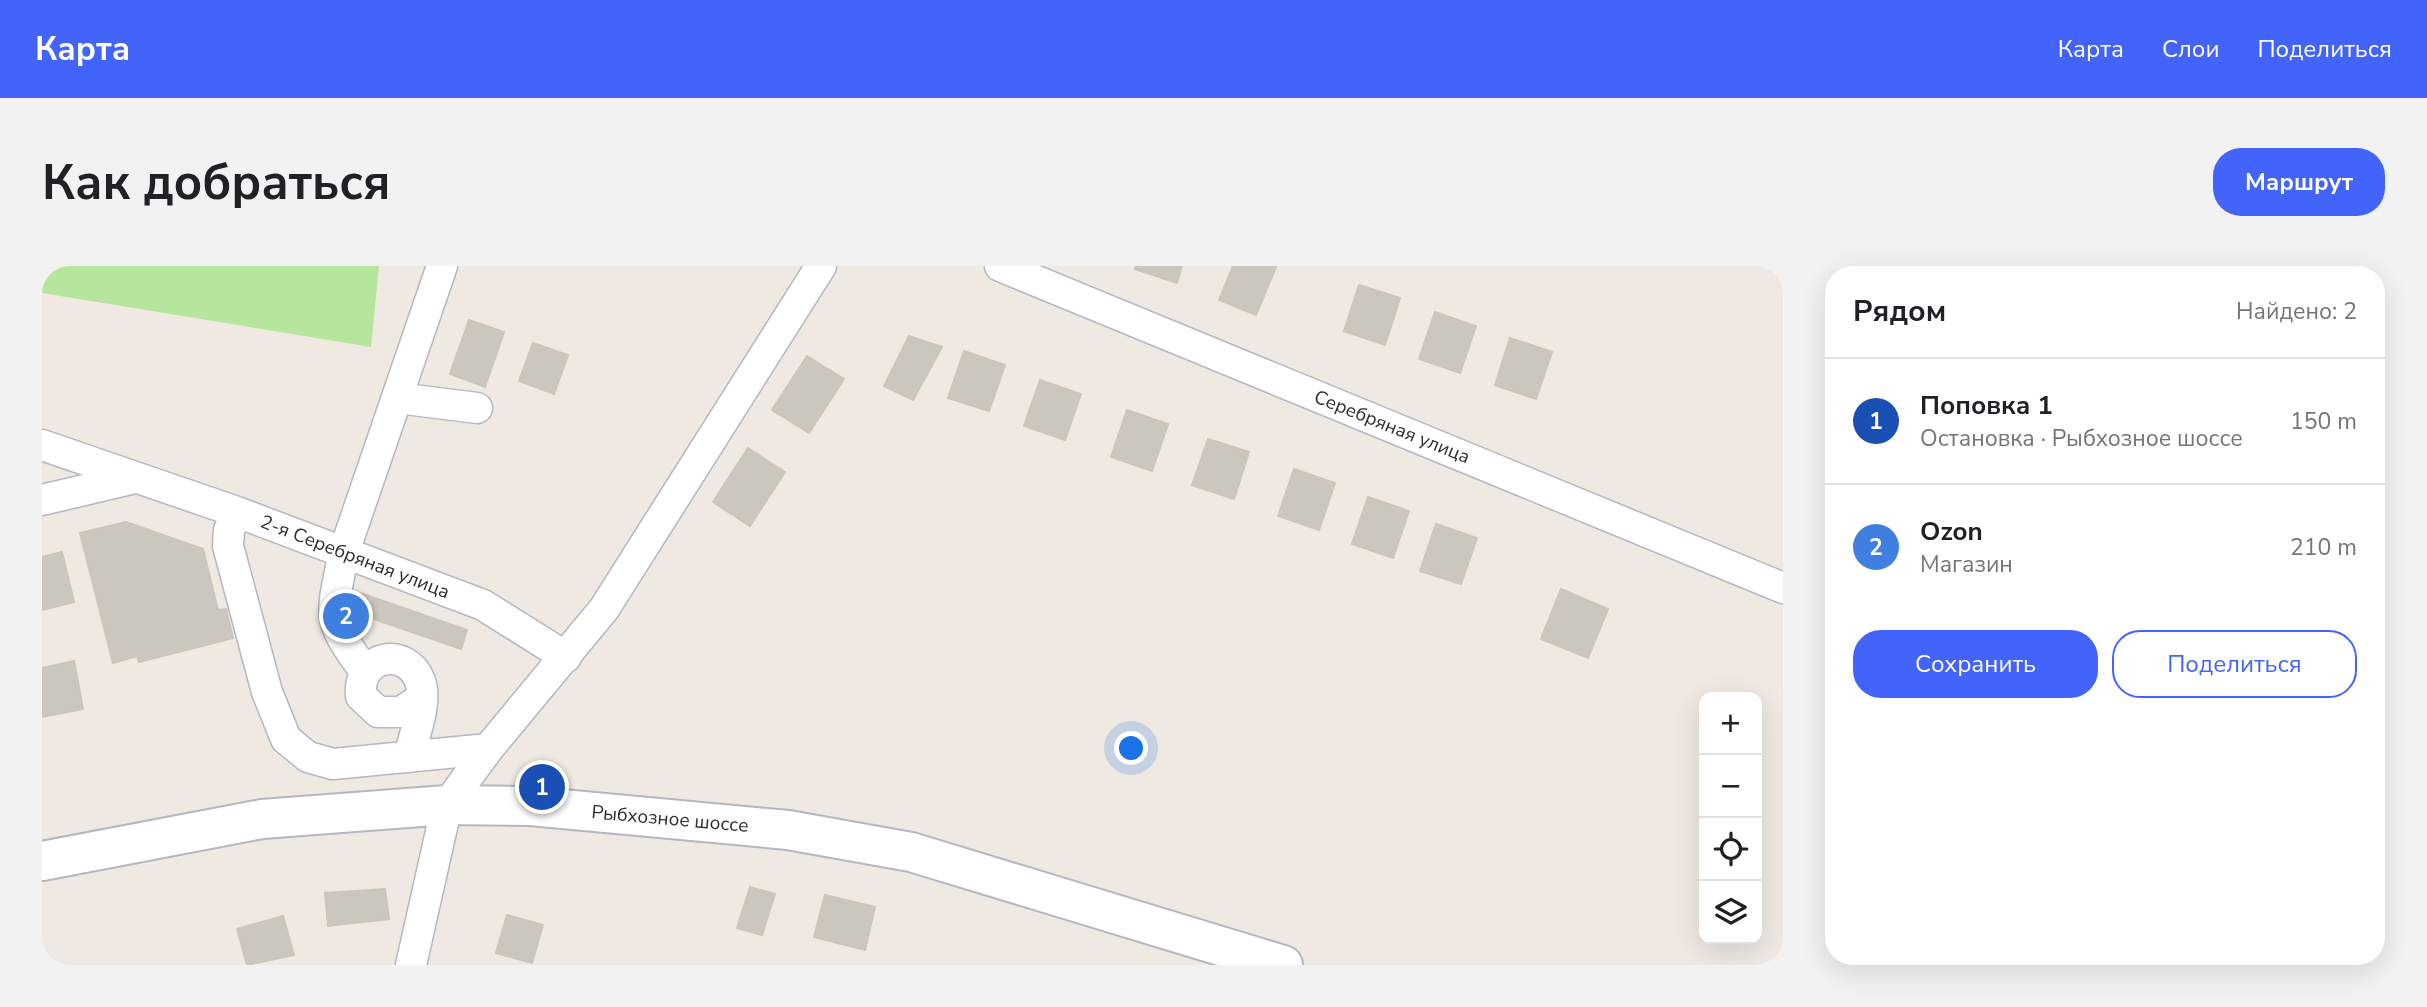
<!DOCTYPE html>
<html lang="ru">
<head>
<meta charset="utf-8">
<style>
	body { margin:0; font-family:"Nunito Sans",sans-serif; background:#f2f2f2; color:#202124 }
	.controls { position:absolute; right:21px; bottom:21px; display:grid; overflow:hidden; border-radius:14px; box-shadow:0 7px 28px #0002 }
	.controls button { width:63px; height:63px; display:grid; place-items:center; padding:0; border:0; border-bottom:2px solid #e0e0e0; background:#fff; color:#202124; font:35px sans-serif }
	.you { position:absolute; left:1090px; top:483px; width:24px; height:24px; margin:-18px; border:5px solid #fff; border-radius:50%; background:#1a73e8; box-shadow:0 0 0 10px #1a73e833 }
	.badge { display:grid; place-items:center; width:46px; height:46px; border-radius:50%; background:#4264fb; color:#fff; font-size:23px; font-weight:700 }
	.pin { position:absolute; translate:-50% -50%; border:4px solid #fff; box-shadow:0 2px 7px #0006 }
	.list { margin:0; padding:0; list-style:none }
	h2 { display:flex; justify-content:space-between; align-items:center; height:91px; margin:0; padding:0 28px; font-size:30px }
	h2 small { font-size:23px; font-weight:400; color:#757577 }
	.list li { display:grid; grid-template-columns:46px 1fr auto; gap:21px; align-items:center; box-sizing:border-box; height:126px; padding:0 28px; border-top:2px solid #e0e0e0 }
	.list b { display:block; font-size:26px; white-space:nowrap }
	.list p { margin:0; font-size:23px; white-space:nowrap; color:#757577 }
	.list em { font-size:23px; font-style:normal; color:#757577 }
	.actions { display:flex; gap:14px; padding:21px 28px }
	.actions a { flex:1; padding:16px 0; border:2px solid #4264fb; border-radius:28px; text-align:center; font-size:24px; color:#4264fb }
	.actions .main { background:#4264fb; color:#fff }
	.icon { flex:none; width:38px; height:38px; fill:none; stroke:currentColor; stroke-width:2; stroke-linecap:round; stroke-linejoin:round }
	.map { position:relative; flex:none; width:1741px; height:699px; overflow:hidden; border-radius:28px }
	header { display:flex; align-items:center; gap:42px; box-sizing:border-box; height:98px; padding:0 35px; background:#4264fb; color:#fff }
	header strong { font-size:33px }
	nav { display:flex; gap:38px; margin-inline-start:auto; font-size:24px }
	.intro { display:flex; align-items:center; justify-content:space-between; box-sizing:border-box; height:168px; padding:0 42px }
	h1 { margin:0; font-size:49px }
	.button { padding:18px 32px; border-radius:28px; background:#4264fb; color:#fff; font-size:24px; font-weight:700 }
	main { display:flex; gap:42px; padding:0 42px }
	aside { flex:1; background:#fff; border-radius:28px; box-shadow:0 7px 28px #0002 }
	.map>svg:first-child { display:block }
	.green { fill:#b6e59e }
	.building { fill:#cbc7bf; stroke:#cbc5ba; stroke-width:2 }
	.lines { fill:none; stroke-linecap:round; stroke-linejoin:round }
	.street-casing { stroke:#b4b7c1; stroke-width:33 }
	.secondary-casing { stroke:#b4b7c1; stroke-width:42 }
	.street { stroke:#fff; stroke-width:30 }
	.secondary { stroke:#fff; stroke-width:38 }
	.labels { text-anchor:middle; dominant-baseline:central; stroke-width:5; stroke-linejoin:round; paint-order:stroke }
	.street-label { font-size:19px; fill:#2e2e2e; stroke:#fff }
</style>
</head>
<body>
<header>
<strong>Карта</strong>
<nav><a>Карта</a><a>Слои</a><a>Поделиться</a></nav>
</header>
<div class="intro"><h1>Как добраться</h1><a class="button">Маршрут</a></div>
<main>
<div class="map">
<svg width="1741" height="699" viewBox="0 0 1741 699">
	<rect width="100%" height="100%" fill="#efe9e1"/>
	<path class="green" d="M0,0H337L329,81L0,27Z"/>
	<path class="building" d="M1094,0H1140L1135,17L1093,3Z
		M1191,0L1234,1L1214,49L1177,34Z
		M1317,19L1358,32L1343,79L1302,65Z
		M1393,46L1434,60L1418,107L1377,93Z
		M427,54L462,66L443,121L408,108Z
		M867,70L900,81L871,134L842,120Z
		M1468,72L1510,86L1494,133L1453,119Z
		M491,77L526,89L512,128L477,115Z
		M922,85L963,99L947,145L906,132Z
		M765,90L802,113L767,167L730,144Z
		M998,114L1039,128L1023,174L982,160Z
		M1085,144L1126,158L1110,205L1069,191Z
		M1166,173L1207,186L1192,233L1150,219Z
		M706,182L743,206L708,260L671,236Z
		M1252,203L1293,217L1277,264L1236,250Z
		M1326,231L1367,245L1351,292L1310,278Z
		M84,256L161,283L176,344L184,343L191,372L97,396L95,390L71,397L38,267Z
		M1394,258L1435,272L1419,318L1378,305Z
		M20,286L32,336L0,344V291Z
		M1519,323L1566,343L1546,392L1499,373Z
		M318,327L425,364L419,383L311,346Z
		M32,395L41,443L0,451V402Z
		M708,621L733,628L720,669L695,662Z
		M343,623L347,653L286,660L283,627Z
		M783,629L833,641L823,684L772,671Z
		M465,649L501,659L490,697L454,687Z
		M241,650L252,689L205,699L195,663Z"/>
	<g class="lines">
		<defs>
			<path id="street" d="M958,0L1741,322
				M355,132L435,142
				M0,179L195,246L441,339L524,391
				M0,234L93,212
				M195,246L187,264L186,280L225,426L244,473L266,491L291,498L446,483
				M323,405C282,351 290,349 302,286L400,0
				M367,491C372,469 386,436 378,415C365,380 315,388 319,430L336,446H359L380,432
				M369,699L405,539L446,483L562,343L779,0"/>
			<path id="secondary" d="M0,595L220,553L405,539L488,540L746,564L869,586L1241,699"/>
		</defs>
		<use href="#street" class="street-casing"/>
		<use href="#secondary" class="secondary-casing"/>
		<use href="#street" class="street"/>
		<use href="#secondary" class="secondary"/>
	</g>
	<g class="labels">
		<g class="street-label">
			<text transform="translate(1350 161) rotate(22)">Серебряная улица</text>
			<text transform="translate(313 291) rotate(21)">2-я Серебряная улица</text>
			<text transform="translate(628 553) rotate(5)">Рыбхозное шоссе</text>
		</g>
	</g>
</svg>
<div class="controls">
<button>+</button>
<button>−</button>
<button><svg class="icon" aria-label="locate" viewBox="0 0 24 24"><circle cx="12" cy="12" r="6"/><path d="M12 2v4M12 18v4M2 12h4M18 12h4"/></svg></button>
<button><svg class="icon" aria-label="layers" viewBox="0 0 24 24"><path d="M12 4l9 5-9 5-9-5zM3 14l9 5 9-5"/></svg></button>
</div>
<div class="you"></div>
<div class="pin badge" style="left:500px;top:521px;background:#1a4fb4">1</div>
<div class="pin badge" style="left:304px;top:350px;background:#3f7fe0">2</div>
</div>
<aside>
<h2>Рядом<small>Найдено: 2</small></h2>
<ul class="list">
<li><span class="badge" style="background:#1a4fb4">1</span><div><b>Поповка 1</b><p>Остановка · Рыбхозное шоссе</p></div><em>150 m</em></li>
<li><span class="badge" style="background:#3f7fe0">2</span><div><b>Ozon</b><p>Магазин</p></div><em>210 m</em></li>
</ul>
<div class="actions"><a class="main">Сохранить</a><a>Поделиться</a></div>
</aside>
</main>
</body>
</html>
